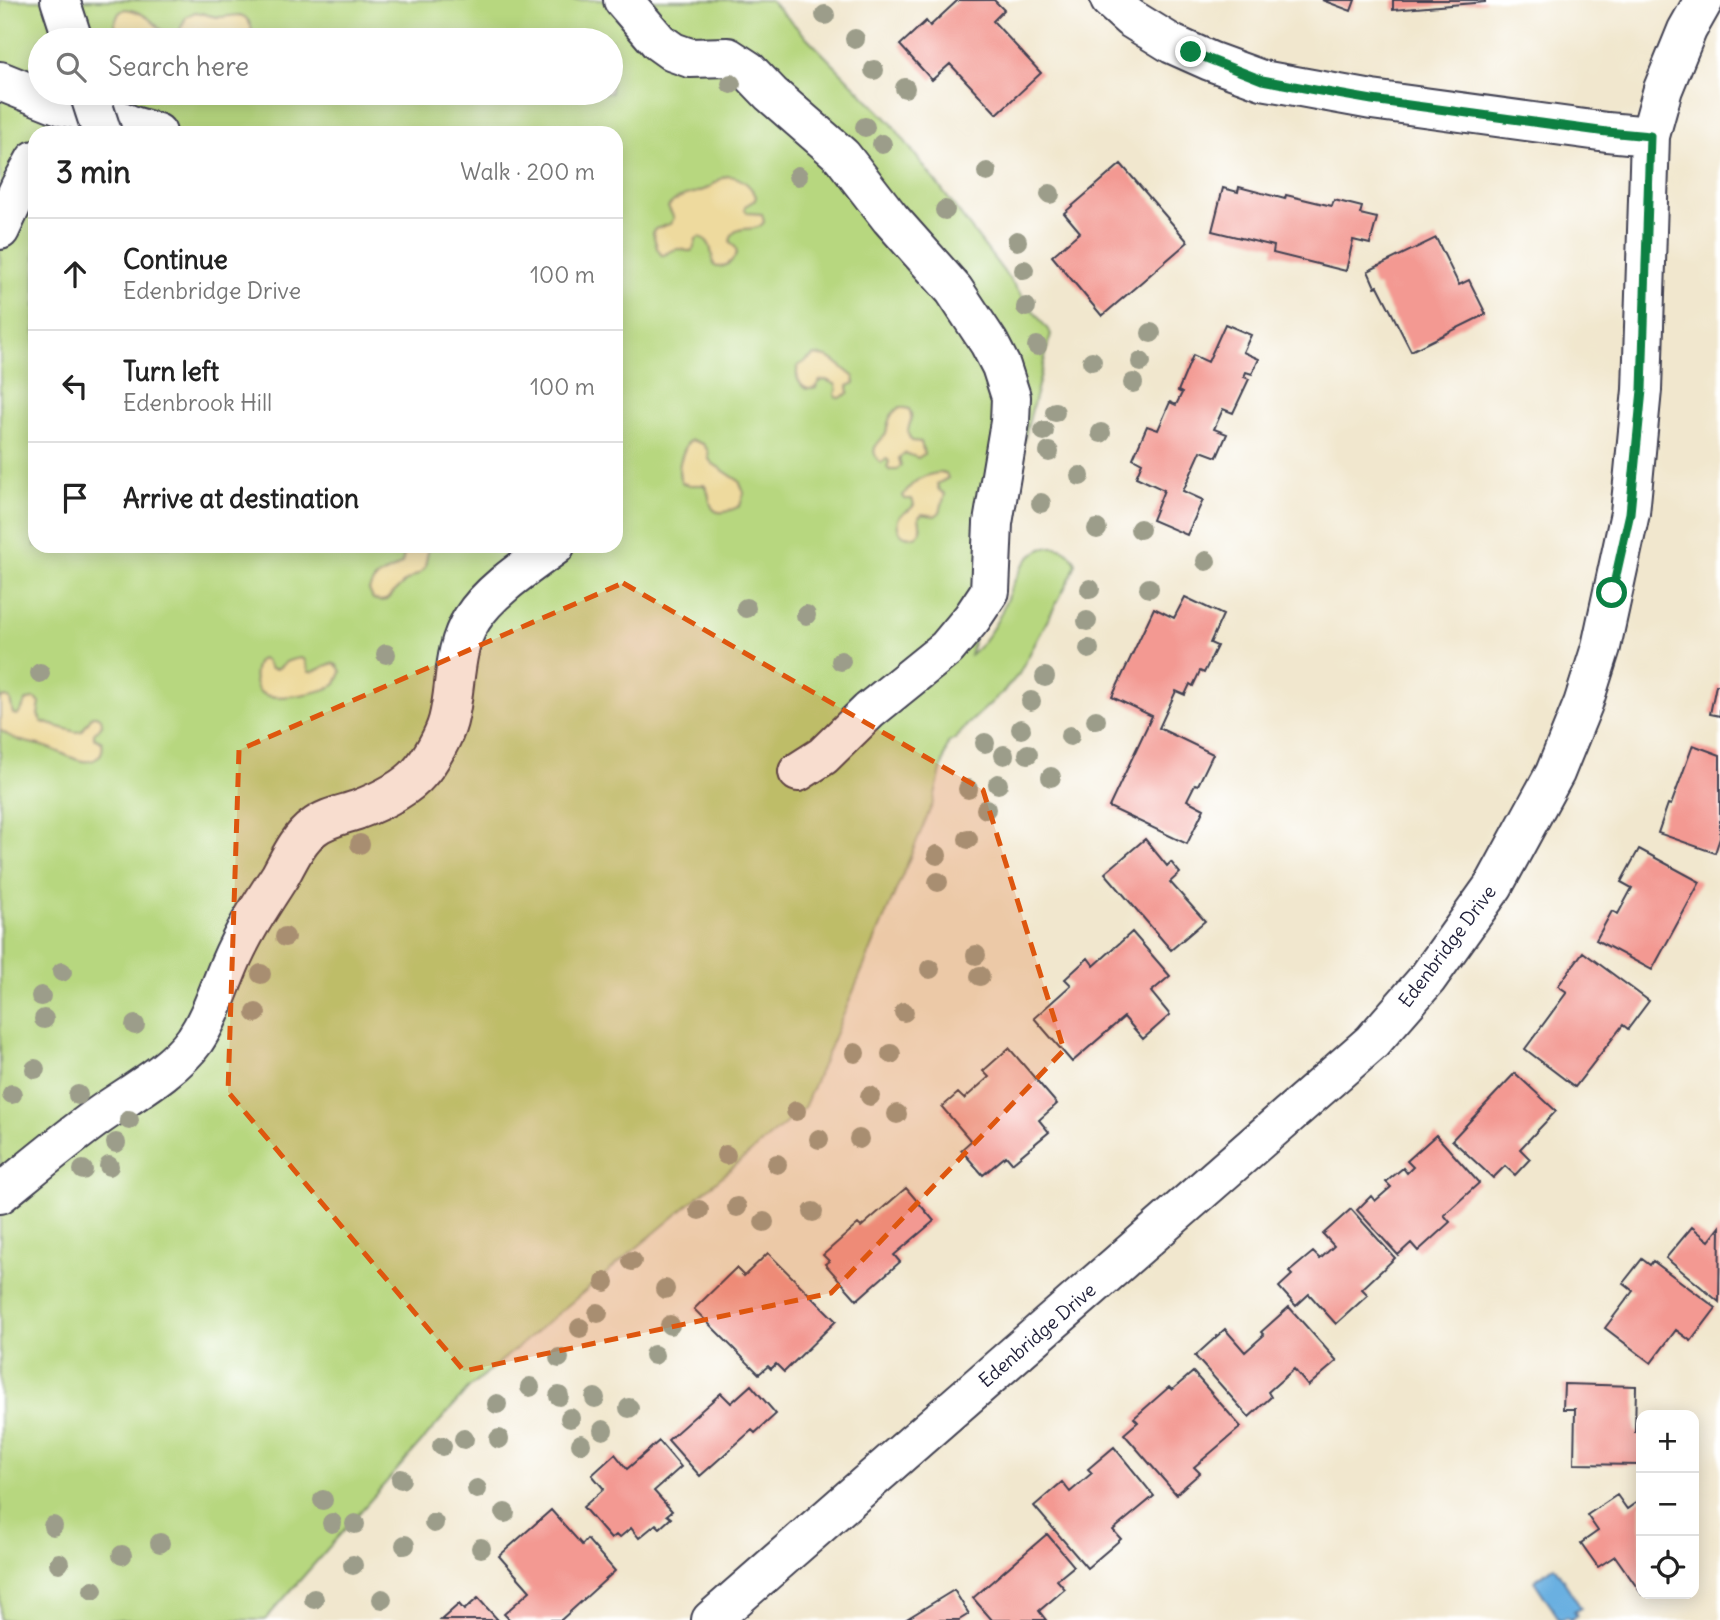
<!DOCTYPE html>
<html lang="en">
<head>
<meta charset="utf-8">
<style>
	body { margin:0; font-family:Delius,sans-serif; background:#f6f6f6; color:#222 }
	.controls { position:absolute; right:21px; bottom:21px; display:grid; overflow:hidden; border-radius:14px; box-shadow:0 4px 18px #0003 }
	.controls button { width:63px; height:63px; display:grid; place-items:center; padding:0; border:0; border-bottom:2px solid #e0e0e0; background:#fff; color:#222; font:35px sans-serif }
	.stop { position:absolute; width:21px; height:21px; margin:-16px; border:5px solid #0b8043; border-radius:50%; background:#fff }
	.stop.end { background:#0b8043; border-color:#fff; box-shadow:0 2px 7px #0008 }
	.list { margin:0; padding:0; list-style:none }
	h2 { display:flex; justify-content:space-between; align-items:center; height:91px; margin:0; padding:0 28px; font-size:30px }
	h2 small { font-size:23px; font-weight:400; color:#767676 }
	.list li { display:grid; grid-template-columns:46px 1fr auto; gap:21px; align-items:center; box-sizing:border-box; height:112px; padding:0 28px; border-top:2px solid #e0e0e0 }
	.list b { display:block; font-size:26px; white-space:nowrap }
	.list p { margin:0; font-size:23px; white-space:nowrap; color:#767676 }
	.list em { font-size:23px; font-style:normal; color:#767676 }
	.icon { flex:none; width:38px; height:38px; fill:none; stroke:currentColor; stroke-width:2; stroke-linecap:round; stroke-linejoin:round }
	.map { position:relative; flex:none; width:1720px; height:1620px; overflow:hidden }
	.search { position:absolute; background:#fff; box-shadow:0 4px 18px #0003; left:28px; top:28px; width:595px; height:77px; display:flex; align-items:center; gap:18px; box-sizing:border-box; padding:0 24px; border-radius:38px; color:#767676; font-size:26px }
	.panel { position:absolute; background:#fff; box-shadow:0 4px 18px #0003; left:28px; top:126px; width:595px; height:427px; border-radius:21px }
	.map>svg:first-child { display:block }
	.green { fill:#b7d77f; stroke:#6c7c5d; stroke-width:2; fill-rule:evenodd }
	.sand { fill:#eeda9e; stroke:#887e6c; stroke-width:2 }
	.water { fill:#6bb0e1; stroke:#46698e; stroke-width:2 }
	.building { fill:#f39992 }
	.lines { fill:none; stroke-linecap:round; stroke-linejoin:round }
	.minor-casing { stroke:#414051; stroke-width:42 }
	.minor { stroke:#fff; stroke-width:38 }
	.minor-bridge-casing { stroke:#414051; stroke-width:42; stroke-linecap:butt }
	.minor-bridge { stroke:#fff; stroke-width:38 }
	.tree { fill:#9c9d8a }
	.route { stroke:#0b8043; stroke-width:9 }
	.marked { fill:#de560e; fill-opacity:0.2; stroke:#de560e; stroke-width:5; stroke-dasharray:14 9; stroke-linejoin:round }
	.labels { text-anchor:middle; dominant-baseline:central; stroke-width:6; stroke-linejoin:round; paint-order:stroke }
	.street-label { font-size:19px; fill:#22223b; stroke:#fff }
</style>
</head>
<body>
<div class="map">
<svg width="1720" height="1620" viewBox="0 0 1720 1620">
	<rect width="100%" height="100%" fill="#fff"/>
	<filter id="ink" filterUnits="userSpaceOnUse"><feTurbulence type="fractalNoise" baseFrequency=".0143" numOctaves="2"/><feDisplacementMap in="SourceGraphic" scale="14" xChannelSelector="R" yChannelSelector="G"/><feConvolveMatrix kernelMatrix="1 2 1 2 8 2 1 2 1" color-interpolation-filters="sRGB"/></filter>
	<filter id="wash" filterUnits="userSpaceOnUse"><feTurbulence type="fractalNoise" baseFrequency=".00686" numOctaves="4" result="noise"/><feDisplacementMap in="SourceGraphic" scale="28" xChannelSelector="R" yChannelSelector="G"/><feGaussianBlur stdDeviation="1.57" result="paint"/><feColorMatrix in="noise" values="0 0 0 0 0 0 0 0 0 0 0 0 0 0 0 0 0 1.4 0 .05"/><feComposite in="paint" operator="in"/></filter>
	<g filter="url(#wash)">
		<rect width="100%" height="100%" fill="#f1e7ce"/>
		<path class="green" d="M0,0H770L891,123L1051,334L970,655C981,646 990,633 997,621C1010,598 1020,544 1055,547C1065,548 1072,555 1076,563L1071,576L1019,674L1003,692L967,725L955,739L948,743L933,803L804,1108L469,1388L265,1620H0ZM40,40H611V93H40ZM35,133H616V546H35Z"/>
		<path class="sand" d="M125,9C134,10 141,13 148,18C160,26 162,38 179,32L186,17L195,12C203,13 210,16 218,17C235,17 245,8 252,29L246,40H133L119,31L114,24L119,13Z
			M727,176C740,176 750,185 756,196L755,200L745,206V210L748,213L762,214L764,222C754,236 734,220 730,242L735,247L737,253C732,262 727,267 717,267L714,265C710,254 714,241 699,237L696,239L693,250C687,253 687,250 680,249C673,248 668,253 662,256L657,248L653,233L655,229L670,224L674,218L668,207C678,194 693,195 706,189C714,185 718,179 727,176Z
			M815,355L827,357L833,360L854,377L855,383L848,386L849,393L840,398L836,397L835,394L837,389L835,384L826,380L820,381L816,388C802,393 794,378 798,366Z
			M900,407L909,409C917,423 901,427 912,441L921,442L924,454L918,458L905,453L899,458L901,466L896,470H889L887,467L889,462L888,460L886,459L881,463C867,449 878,444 886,434C888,422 889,414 900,407Z
			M692,440L703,444L708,451L709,459L712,463L739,481L744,493L740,506C729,511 714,519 710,502C708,494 709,491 704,485H689L682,483C675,470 682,454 688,442Z
			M946,473L948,478L937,484L939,490L945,494L940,512L935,516L922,514L919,517L921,531L917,536C914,537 909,537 905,536C898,533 895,522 900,516C906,510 910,512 914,505L912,499H905L903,496C913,479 928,472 946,473Z
			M406,546H429L425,567L421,572L405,582L386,600L380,601L373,599L369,590C376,571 389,575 402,563Z
			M299,658L304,659L309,672C321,673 334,653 341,672L336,684C323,693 280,700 265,695C252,690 253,671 258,661L262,659L266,661L270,668C280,671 279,666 286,662C290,660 295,659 299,658Z
			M5,697L10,699L13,714L17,715C27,708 20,698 36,699L40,703L38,715L42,722L76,732L82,731L92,716H98L101,718L102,725L94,733V738L102,742C105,755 95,763 83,761C73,760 57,750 46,747C26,741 18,743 0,730V699Z"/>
		<path class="water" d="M1554,1566L1581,1608L1574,1612L1577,1615L1570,1620L1567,1617L1560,1620L1534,1581Z"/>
		<g id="blocks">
			<path class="building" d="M958,0H994L1004,10L993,21L1041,73L997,114L950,64L932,80L900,45L926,21L930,26Z
				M1322,0H1355L1351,11Z
				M1393,0H1485V2L1393,10Z
				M1121,164L1188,242L1102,316L1052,256L1080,232L1064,213Z
				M1239,187L1285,199L1286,195L1332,206L1334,200L1362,207L1360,214L1377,218L1370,244L1353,240L1346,271L1273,253L1274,246L1212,231L1223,188L1238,192Z
				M1436,238L1459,285L1469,280L1486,314L1411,351L1378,286L1375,287L1368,271Z
				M1225,324L1251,335L1243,352L1259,359L1252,374L1246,372L1244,377L1249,379L1233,413L1223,409L1214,429L1227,434L1217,457L1201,451L1183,491L1203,500L1187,535L1152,520L1164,490L1136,477L1142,463L1133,458L1147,426L1158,430L1170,402L1176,405L1182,393L1178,391L1193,355L1208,362Z
				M1185,597L1223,615L1210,643L1217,646L1204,673L1200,671L1193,686L1190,684L1185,695L1176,691L1159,728L1213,754L1198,785L1195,784L1187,800L1204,809L1187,844L1109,807L1152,716L1112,697L1154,608L1174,618Z
				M1716,685H1720V716L1710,714Z
				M1693,745L1720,755V838L1715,853L1658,833L1668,804L1671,805Z
				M1145,839L1167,866L1171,862L1180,873L1170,882L1205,921L1171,950L1105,873Z
				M1639,849L1700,882L1652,970L1596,940L1612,911L1618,914L1632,888L1621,882Z
				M1132,932L1170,976L1151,992L1170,1015L1143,1039L1124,1017L1072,1062L1034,1018L1071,985L1065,979L1088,958L1094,966Z
				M1583,952L1649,1001L1628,1029L1623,1025L1575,1087L1525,1049L1567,992L1558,986Z
				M1009,1048L1057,1104L1039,1120L1049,1132L1012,1163L1006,1156L983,1175L961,1150L971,1141L942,1107L958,1093L964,1099L989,1077L983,1071Z
				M1515,1073L1556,1111L1520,1149L1530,1159L1515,1175L1505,1166L1493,1178L1452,1140Z
				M1436,1135L1479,1183L1444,1215L1450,1222L1418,1251L1411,1243L1398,1255L1357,1210L1371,1196L1375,1201L1391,1187L1386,1182L1403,1168L1407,1173L1413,1167L1407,1161Z
				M906,1188L934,1221L894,1255L900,1262L857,1300L825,1264L829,1261L823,1255L858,1224L861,1227Z
				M1351,1209L1395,1258L1362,1289L1368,1295L1336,1324L1309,1294L1296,1306L1279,1287L1292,1275L1289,1272L1313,1252L1320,1259L1334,1246L1323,1234Z
				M1692,1227L1709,1241L1720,1227L1719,1302L1666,1258Z
				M768,1253L836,1321L784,1372L776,1364L771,1369L768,1366L759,1374L694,1309L736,1268L744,1276Z
				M1642,1259L1650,1265L1653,1261L1716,1308L1691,1341L1676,1330L1651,1363L1605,1328L1633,1291L1623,1283Z
				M1289,1307L1337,1361L1308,1386L1294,1369L1268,1392L1271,1397L1249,1417L1195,1356L1225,1329L1245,1352L1264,1335L1261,1332Z
				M1193,1372L1241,1427L1194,1467L1200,1473L1176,1494L1124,1434L1138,1422L1134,1418L1169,1387L1172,1390Z
				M1564,1384L1636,1386L1635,1432H1641V1465L1574,1464L1575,1409H1563Z
				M751,1385L776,1414L755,1433L752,1430L700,1476L668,1440L721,1393L731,1403Z
				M659,1441L681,1467L654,1491L672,1511L667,1515L671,1518L660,1528L656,1524L639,1538L631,1528L619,1538L616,1535L611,1539L583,1507L604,1489L592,1475L615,1454L627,1469Z
				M1114,1447L1154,1496L1113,1530L1121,1539L1087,1568L1034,1506L1062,1482L1070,1492L1092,1473L1088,1469Z
				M1617,1495L1627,1509L1641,1499V1593L1615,1556L1598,1567L1581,1543L1598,1531L1587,1515Z
				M551,1510L582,1545L587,1539L615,1571L561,1620H510L504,1614L530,1591L499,1556Z
				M1047,1534L1074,1566L1057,1580L1065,1589L1039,1611L1046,1620H992L973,1598Z
				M954,1590L969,1614L959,1620H905Z
				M478,1598L498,1620H441L459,1604L464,1610Z"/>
		</g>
	</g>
	<g filter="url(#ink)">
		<use href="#blocks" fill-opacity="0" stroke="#414051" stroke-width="2"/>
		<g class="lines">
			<defs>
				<path id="minor" d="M60,0L73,40
					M623,0L659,42L673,52L690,58L728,57L748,70L771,94L842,156L890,218L954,290L989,343L1001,366L1011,397L1010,422L993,523L990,591L972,618L947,648L869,711L823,756L798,772
					M1110,0L1130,18L1172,44L1210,61L1262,80L1372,100L1607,132L1650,136
					M0,81L65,107L79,110L89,107L133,126L157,133
					M0,230L20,187L35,160
					M0,1194C33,1167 65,1140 100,1115C130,1094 174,1070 195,1040C211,1016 219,989 230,963C243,932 262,904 280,876C289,860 298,839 313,828C325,818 342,815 357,810C378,802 405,790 420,772C430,761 444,736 448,721C457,687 452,650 472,619C489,591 529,565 555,546
					M711,1620L1372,1042L1427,979L1494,885L1555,773L1583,704L1601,647L1630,513L1642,390L1650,136L1663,89L1687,30L1704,0"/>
			</defs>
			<use href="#minor" class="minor-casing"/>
			<use href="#minor" class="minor"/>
			<defs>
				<path id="minor-bridge" d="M89,93L102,133"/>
			</defs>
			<use href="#minor-bridge" class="minor-bridge-casing"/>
			<use href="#minor-bridge" class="minor-bridge"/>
		</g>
		<g class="tree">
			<circle cx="825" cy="15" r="10"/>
			<circle cx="855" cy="39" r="10"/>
			<circle cx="874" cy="70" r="10"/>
			<circle cx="731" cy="84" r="10"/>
			<circle cx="905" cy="88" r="10"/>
			<circle cx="865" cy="127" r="10"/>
			<circle cx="882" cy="144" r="10"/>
			<circle cx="987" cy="172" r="10"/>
			<circle cx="798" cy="176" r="10"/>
			<circle cx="1050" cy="194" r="10"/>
			<circle cx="945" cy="210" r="10"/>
			<circle cx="1017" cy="241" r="10"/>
			<circle cx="1024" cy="270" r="10"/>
			<circle cx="1026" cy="307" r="10"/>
			<circle cx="1151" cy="333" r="10"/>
			<circle cx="1037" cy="346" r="10"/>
			<circle cx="1092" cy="361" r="10"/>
			<circle cx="1141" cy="362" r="10"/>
			<circle cx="1133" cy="383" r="10"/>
			<circle cx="1055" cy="412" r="10"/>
			<circle cx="1044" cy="431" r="10"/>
			<circle cx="1101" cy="433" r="10"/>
			<circle cx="1049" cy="452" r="10"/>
			<circle cx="1080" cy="476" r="10"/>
			<circle cx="1041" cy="503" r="10"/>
			<circle cx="1097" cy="529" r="10"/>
			<circle cx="1140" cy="529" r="10"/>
			<circle cx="1206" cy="561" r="10"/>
			<circle cx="1149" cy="588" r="10"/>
			<circle cx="1090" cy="589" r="10"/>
			<circle cx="746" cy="608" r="10"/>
			<circle cx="806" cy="615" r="10"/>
			<circle cx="1087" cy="621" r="10"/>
			<circle cx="1089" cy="649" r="10"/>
			<circle cx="386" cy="654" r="10"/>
			<circle cx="841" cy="661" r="10"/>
			<circle cx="40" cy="673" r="10"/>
			<circle cx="1045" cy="677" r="10"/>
			<circle cx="1031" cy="701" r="10"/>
			<circle cx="1096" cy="720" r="10"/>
			<circle cx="1021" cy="729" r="10"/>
			<circle cx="1070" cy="736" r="10"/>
			<circle cx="985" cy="743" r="10"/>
			<circle cx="1028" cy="754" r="10"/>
			<circle cx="1004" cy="755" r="10"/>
			<circle cx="1051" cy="777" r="10"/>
			<circle cx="998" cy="784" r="10"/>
			<circle cx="968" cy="789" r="10"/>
			<circle cx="986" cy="809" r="10"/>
			<circle cx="968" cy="839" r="10"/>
			<circle cx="360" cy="844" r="10"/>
			<circle cx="937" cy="855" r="10"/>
			<circle cx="938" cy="882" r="10"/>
			<circle cx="285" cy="937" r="10"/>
			<circle cx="976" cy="955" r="10"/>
			<circle cx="930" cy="969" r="10"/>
			<circle cx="62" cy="972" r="10"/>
			<circle cx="261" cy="974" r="10"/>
			<circle cx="980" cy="976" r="10"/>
			<circle cx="41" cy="996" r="10"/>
			<circle cx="904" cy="1012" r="10"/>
			<circle cx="256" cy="1013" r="10"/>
			<circle cx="44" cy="1019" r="10"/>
			<circle cx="135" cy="1025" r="10"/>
			<circle cx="855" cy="1053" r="10"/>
			<circle cx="891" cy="1054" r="10"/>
			<circle cx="35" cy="1069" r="10"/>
			<circle cx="12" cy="1094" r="10"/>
			<circle cx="78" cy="1095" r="10"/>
			<circle cx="870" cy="1096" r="10"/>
			<circle cx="796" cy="1111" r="10"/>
			<circle cx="897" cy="1114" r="10"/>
			<circle cx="129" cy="1120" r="10"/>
			<circle cx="819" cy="1139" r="10"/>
			<circle cx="859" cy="1139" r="10"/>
			<circle cx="116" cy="1143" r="10"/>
			<circle cx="726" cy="1155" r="10"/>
			<circle cx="777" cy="1164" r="10"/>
			<circle cx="109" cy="1166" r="10"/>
			<circle cx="83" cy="1170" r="10"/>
			<circle cx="737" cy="1207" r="10"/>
			<circle cx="699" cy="1210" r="10"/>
			<circle cx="813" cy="1212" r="10"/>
			<circle cx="764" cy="1222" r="10"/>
			<circle cx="632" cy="1261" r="10"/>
			<circle cx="605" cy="1282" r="10"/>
			<circle cx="665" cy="1289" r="10"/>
			<circle cx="598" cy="1313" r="10"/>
			<circle cx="670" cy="1325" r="10"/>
			<circle cx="580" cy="1328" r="10"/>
			<circle cx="654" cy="1355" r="10"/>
			<circle cx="559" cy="1358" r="10"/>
			<circle cx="530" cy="1387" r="10"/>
			<circle cx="559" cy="1396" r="10"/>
			<circle cx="595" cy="1398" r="10"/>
			<circle cx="497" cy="1404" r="10"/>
			<circle cx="629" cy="1408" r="10"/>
			<circle cx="570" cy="1418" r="10"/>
			<circle cx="603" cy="1430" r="10"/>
			<circle cx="464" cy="1439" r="10"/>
			<circle cx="499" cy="1439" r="10"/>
			<circle cx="581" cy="1444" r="10"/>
			<circle cx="442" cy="1446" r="10"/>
			<circle cx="401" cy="1479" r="10"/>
			<circle cx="477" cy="1489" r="10"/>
			<circle cx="323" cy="1500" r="10"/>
			<circle cx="505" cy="1513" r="10"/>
			<circle cx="332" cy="1523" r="10"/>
			<circle cx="434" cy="1523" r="10"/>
			<circle cx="355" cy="1524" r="10"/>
			<circle cx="53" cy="1526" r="10"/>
			<circle cx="160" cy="1543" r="10"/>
			<circle cx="405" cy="1545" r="10"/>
			<circle cx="481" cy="1548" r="10"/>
			<circle cx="122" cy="1555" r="10"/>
			<circle cx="59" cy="1563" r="10"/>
			<circle cx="353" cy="1565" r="10"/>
			<circle cx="93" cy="1590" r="10"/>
			<circle cx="314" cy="1599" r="10"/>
			<circle cx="382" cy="1599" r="10"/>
		</g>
	</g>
	<g class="lines" filter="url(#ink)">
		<path class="route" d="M1191,52L1262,80L1315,90L1372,100L1607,132L1650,136L1642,390L1630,513L1612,593"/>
	</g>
	<path class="marked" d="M623,583L983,790L1064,1050L831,1293L464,1371L228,1092L239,750Z"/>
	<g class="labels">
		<g class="street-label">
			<text transform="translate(1447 946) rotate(-53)">Edenbridge Drive</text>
			<text transform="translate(1037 1335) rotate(-41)">Edenbridge Drive</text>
		</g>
	</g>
</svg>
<div class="controls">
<button>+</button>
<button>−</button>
<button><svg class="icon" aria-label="locate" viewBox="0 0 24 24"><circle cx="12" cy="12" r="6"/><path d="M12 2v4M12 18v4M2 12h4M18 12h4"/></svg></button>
</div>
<div class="stop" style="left:1612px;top:593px"></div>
<div class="stop end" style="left:1191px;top:52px"></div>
<div class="search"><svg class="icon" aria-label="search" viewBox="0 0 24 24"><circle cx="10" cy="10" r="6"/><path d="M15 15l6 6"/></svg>Search here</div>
<section class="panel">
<h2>3 min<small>Walk · 200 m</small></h2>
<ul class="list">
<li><svg class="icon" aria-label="ahead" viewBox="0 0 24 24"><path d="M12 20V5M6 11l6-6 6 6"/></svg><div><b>Continue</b><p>Edenbridge Drive</p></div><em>100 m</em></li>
<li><svg class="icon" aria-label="left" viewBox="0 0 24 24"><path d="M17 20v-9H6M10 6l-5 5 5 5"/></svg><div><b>Turn left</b><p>Edenbrook Hill</p></div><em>100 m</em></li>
<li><svg class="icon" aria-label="arrive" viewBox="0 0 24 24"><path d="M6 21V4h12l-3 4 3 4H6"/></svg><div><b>Arrive at destination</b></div></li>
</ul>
</section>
</div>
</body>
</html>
